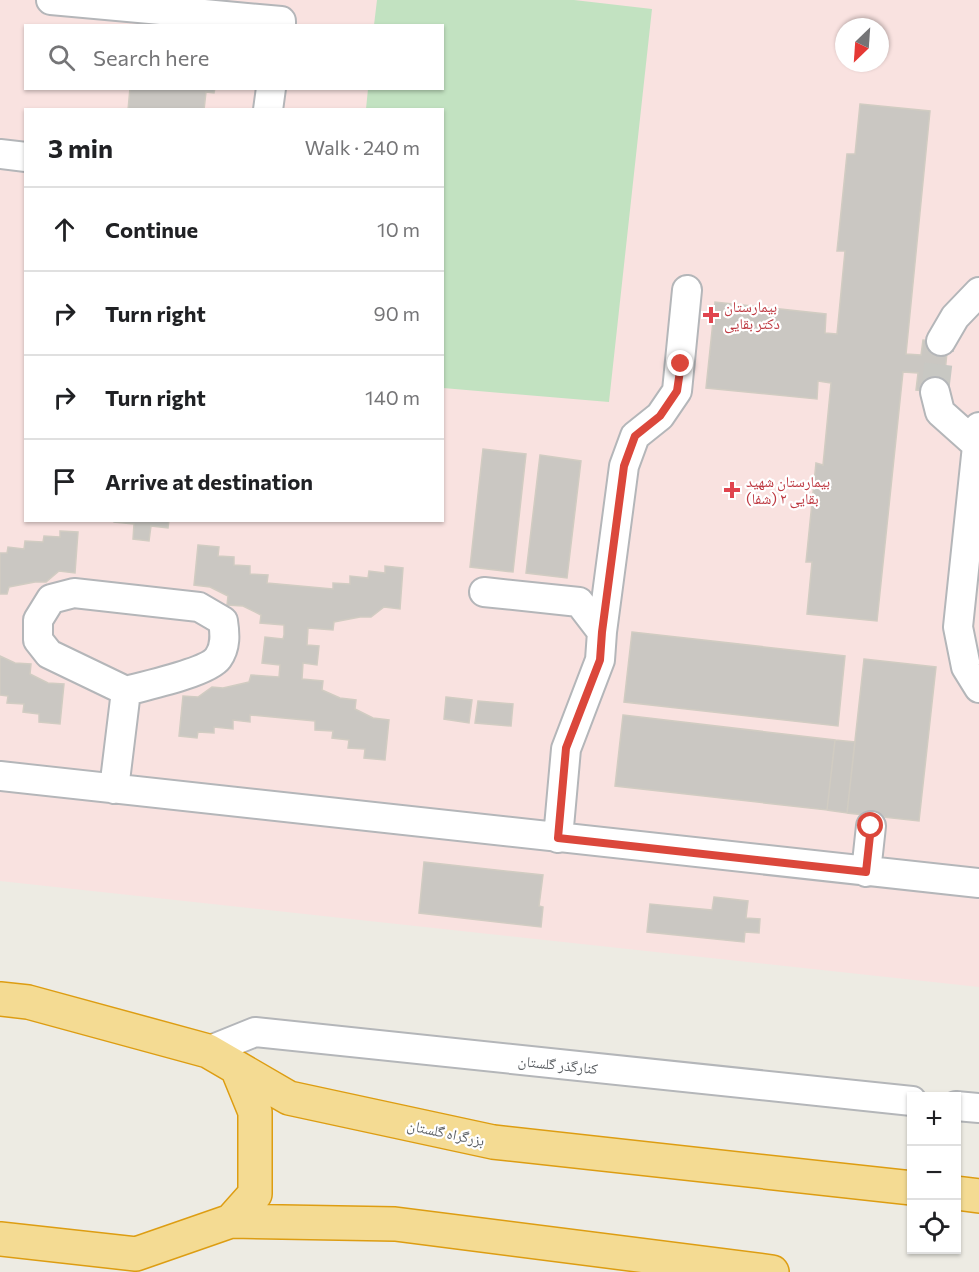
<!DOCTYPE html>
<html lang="en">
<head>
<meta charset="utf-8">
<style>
	body { margin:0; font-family:Commissioner,"Noto Naskh Arabic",sans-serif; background:#f6f6f6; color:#202124 }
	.controls { position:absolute; right:18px; bottom:18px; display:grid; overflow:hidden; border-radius:0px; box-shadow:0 2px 4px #0004 }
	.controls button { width:54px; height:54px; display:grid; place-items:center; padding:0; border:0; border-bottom:2px solid #e0e0e0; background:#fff; color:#202124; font:30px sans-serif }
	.compass { position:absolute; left:835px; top:18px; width:54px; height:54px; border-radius:50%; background:#fff; box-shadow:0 2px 4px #0004; rotate:205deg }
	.stop { position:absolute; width:18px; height:18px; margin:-14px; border:4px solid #db473b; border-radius:50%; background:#fff }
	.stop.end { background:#db473b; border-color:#fff; box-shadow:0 2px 6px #0008 }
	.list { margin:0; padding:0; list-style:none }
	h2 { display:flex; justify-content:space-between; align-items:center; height:78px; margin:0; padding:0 24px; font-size:26px }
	h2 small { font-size:20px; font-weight:400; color:#757577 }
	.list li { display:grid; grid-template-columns:39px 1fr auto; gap:18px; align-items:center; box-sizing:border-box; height:84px; padding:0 24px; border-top:2px solid #e0e0e0 }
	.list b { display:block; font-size:22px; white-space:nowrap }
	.list em { font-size:20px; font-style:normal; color:#757577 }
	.icon { flex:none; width:33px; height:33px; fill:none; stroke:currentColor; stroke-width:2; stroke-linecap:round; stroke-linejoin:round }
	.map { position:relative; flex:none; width:979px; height:1272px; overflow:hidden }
	.search { position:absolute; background:#fff; box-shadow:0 2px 4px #0004; left:24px; top:24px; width:420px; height:66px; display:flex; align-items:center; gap:15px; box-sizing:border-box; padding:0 21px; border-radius:0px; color:#757577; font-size:22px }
	.panel { position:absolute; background:#fff; box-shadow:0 2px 4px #0004; left:24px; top:108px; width:420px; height:414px; border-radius:0px }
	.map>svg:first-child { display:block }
	.medical { fill:#f9e2e0; fill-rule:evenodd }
	.green { fill:#c2e2c1 }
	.building { fill:#cac7c2; stroke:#d1ccc2; stroke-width:1.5 }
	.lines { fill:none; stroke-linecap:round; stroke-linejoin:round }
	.minor-tunnel { stroke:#c8c8c3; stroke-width:28; stroke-dasharray:28 14; stroke-linecap:butt }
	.minor-casing { stroke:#b4b6b9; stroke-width:32 }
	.highway-casing { stroke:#dd9d12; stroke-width:36 }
	.minor { stroke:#fff; stroke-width:28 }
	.highway { stroke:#f4db93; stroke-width:33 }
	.route { stroke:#db473b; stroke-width:8 }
	.health-dot { fill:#e0444e; stroke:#fff; stroke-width:2 }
	.labels { text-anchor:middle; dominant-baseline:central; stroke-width:4.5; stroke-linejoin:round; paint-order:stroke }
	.health-label { font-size:15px; fill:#be3a42; stroke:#fff; text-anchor:start }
	.street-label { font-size:15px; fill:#5b5f63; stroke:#fff }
</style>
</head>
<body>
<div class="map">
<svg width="979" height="1272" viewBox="0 0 979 1272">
	<rect width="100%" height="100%" fill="#edebe3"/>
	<path class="medical" d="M0,0H979V987L0,881ZM26,26H442V88H26ZM844,27H880V63H844ZM26,110H442V520H26Z"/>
	<path class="green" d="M377,0H574L652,9L609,402L443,388L442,110L366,109L368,89L442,88V26L374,25Z"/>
	<path class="building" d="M130,88H215L214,93L206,92L204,110H128Z
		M860,104L930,111L906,354L921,355L923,340L948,342L943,393L916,390L918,373L903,372L877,621L807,614L812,562H806L816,463L823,465L831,383L818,381L817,399L706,388L715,302L826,314L825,333L837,334L845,251H837L847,154H855Z
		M483,449L526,454L513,572L470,567Z
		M540,455L581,461L567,578L526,573Z
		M114,520H169L168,528L151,526L149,541L133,539L134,524L114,522Z
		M60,531L78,532L75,573L59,571L46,582H35L9,587L7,594H0V553H7L8,547L24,549L25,541L43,542L44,536L60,537Z
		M198,545L219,547L218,556L234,557V565L250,566V574L268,575L267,583L333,589V583L350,584V576L368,578L369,571L385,573V566L403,568L400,609L384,607L371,617H360L334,622L333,630L308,628L307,645L319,646L317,665L303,663L302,679L323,681L322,690L340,698L356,700L355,709L373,718L389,720L385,760L364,758L365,749L348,748L349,740L332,738L333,731L315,730V721L250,715V722L233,720V729L214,727V733L198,732L197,738L179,736L183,696L198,697L212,687L223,688L249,682L251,675L279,677L280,665L262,663L265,637L283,639L284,635V625L260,623L261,615L243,606L227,605L228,596L210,587L194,585Z
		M632,632L845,656L838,726L624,702Z
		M0,656L15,663L31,664L30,674L48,683L64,684L60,724L39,722V714L23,712L24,704L7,703L8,696L0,695Z
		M864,659L936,667L919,821L847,813Z
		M446,697L472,700L469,723L444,719Z
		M478,701L513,704L511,726L475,723Z
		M623,715L835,740L827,810L615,786Z
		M835,740L855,742L847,813L827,810Z
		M424,862L543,875L539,906L543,907L541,927L419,913Z
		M714,897L748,901L746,918L760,919L759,933L745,932L744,942L647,932L650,904L712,910Z"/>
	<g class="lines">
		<path class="minor-tunnel" d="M935,392L941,341"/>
		<defs>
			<path id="minor" d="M51,0L281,21V26
				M268,110L271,88
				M0,154L26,157
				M941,341L955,317L979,292
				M935,392L940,412L977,445
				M979,427L958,627L966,667L979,688
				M484,592L579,602L602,632L600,660L566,749L558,838
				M74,593L199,607L223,621C225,634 226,647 218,658C208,672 145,686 126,691L49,654L38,640V620L51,599Z
				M602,632L624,466L635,436L660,416L677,391L687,290
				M0,776L979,883
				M114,789L126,691
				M866,872L871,826
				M208,1051L255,1032L912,1101
				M956,1106L979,1108"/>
			<path id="highway" d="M0,999L28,1002L208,1051L289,1098L493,1142L912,1188
				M956,1193L979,1196
				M231,1221L255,1194V1112L237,1068
				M0,1239L136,1254L231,1221L395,1224L772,1272"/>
		</defs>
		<use href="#minor" class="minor-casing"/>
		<use href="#highway" class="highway-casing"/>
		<use href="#minor" class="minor"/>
		<use href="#highway" class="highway"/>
	</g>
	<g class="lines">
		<path class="route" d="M681,364L677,391L660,416L635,436L624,466L602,632L600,660L566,748L558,838L866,872L871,826"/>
	</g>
	<g class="health-dot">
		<path d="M708 306h6v6h6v6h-6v6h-6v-6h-6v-6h6z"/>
		<path d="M729 481h6v6h6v6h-6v6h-6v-6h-6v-6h6z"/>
	</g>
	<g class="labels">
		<g class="health-label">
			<text x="724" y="306">بیمارستان<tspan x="724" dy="17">دکتر بقایی</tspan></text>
			<text x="746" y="481">بیمارستان شهید<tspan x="746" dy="17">بقایی ۲ (شفا)</tspan></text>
		</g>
		<g class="street-label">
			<text transform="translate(558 1064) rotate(6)">کنارگذر گلستان</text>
			<text transform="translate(446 1132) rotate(12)">بزرگراه گلستان</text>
		</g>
	</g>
</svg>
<div class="controls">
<button>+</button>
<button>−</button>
<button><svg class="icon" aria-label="locate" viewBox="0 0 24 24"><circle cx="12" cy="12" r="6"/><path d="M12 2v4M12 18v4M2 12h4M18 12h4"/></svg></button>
</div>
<svg class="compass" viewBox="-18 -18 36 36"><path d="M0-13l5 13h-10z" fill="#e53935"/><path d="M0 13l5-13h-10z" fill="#757577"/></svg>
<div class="stop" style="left:871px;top:826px"></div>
<div class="stop end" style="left:681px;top:364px"></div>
<div class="search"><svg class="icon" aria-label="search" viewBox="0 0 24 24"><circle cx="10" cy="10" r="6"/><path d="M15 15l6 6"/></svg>Search here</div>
<section class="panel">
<h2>3 min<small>Walk · 240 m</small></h2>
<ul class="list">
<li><svg class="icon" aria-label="ahead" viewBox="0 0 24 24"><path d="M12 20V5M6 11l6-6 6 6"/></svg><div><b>Continue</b></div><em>10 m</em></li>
<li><svg class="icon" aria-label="right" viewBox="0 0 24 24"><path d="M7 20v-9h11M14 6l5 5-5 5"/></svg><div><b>Turn right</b></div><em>90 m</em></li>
<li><svg class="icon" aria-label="right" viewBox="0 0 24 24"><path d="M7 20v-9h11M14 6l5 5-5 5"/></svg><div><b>Turn right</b></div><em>140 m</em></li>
<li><svg class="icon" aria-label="arrive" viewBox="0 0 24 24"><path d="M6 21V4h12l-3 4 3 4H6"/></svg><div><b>Arrive at destination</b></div></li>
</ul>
</section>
</div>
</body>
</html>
